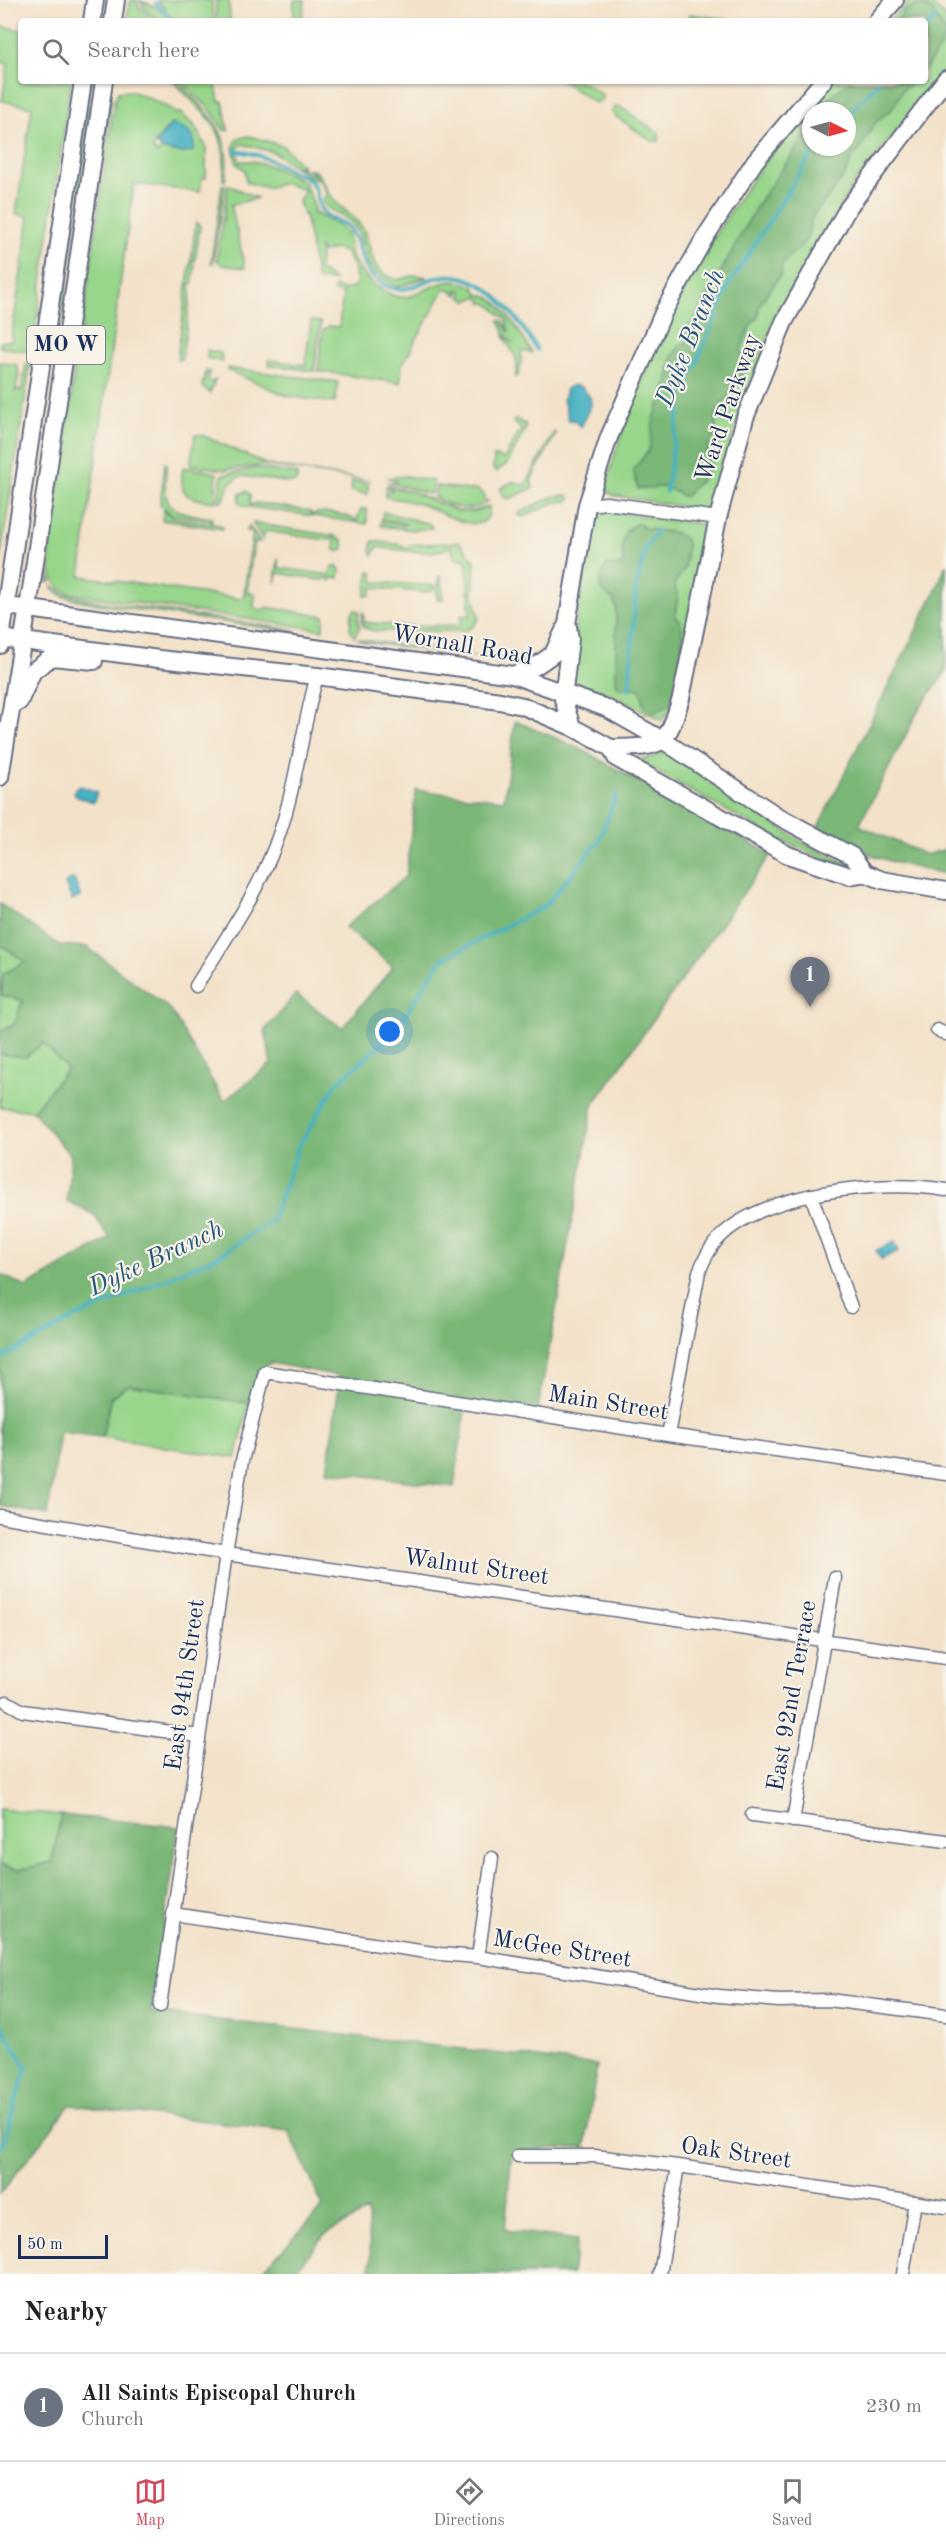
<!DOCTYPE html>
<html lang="en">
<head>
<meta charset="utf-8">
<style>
	body { margin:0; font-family:"Old Standard TT",serif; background:#f2f2f2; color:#222 }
	.compass { position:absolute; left:802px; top:102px; width:54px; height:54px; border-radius:50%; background:#fff; box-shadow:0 2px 4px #0004; rotate:96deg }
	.scale { position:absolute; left:18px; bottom:15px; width:90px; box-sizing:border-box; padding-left:6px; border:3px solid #1b2f5e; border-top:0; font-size:16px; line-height:21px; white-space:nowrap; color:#1b2f5e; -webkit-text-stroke:4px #f7f3e8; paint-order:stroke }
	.you { position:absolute; left:390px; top:1032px; width:21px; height:21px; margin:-15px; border:4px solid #fff; border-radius:50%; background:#1a73e8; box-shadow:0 0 0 9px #1a73e833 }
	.badge { display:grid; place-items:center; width:39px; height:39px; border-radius:50%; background:#d1495b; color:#fff; font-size:20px; font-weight:700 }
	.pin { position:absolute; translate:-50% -50px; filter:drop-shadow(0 2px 3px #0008) }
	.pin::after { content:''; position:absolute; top:32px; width:21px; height:18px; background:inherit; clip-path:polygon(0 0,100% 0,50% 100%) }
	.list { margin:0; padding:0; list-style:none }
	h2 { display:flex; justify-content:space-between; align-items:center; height:78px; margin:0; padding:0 24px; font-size:26px }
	h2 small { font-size:20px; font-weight:400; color:#767676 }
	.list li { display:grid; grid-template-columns:39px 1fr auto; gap:18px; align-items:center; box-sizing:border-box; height:108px; padding:0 24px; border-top:2px solid #e0e0e0 }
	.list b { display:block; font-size:22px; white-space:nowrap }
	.list p { margin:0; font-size:20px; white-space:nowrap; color:#767676 }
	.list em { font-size:20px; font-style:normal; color:#767676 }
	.icon { flex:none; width:33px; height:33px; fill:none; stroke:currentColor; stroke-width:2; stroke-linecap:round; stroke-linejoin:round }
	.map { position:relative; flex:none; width:946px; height:2274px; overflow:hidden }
	.search { position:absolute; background:#fff; box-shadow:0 2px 4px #0004; left:18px; right:18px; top:18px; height:66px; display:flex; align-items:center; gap:15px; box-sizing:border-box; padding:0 21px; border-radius:6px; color:#767676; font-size:22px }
	.sheet { height:186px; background:#fff }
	nav { display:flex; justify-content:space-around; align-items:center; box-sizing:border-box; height:84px; border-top:2px solid #e0e0e0; background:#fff; font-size:16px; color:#767676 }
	nav a { display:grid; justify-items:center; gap:3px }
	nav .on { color:#d1495b }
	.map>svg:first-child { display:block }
	.green { fill:#98d68b; stroke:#5a8274; stroke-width:1.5; fill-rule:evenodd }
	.forest { fill:#7ab777; stroke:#4a736a; stroke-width:1.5 }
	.water { fill:#44b1c2; stroke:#307090; stroke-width:1.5 }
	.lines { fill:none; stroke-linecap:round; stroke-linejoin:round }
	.stream { stroke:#44b1c2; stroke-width:4 }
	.minor-casing { stroke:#676e83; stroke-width:15 }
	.major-casing { stroke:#676e83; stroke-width:20 }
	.minor { stroke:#fff; stroke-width:12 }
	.major { stroke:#fff; stroke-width:16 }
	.labels { text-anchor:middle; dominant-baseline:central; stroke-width:4.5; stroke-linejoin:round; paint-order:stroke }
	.shield { fill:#f7f3e8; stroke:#5d6a87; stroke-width:1.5 }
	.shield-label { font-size:22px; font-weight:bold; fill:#1b2f5e }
	.street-label { font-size:24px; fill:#1b2f5e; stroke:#f7f3e8 }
	.water-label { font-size:26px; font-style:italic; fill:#27567c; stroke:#f7f3e8 }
</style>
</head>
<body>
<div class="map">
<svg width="946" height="2274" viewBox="0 0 946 2274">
	<rect width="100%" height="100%" fill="#f7f3e8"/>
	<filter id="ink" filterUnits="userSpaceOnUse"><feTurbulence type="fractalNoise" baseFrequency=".0167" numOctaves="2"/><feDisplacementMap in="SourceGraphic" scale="12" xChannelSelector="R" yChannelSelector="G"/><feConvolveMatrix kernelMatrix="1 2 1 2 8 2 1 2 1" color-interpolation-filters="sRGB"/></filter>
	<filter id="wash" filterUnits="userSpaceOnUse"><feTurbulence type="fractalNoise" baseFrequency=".008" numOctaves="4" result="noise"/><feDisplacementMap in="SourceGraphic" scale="24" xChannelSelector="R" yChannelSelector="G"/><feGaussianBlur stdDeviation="1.35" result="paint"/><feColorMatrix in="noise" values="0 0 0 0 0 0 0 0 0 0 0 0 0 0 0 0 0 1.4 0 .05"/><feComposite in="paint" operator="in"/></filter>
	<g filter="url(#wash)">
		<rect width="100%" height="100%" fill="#f3e2c9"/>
		<path class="green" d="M131,0H136L139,7L157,21H126Z
			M139,0C153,6 160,7 170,21C159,21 144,10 139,0Z
			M158,0H212L213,21H175Z
			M216,0H229L230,21H216Z
			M294,0H305L302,21H294Z
			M911,0H927L946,18V69L852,186L796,280L773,325L747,392L714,497L709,505L702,510L612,495L607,491L606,485C646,336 728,195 831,81H925V21H889ZM811,111H847V147H811Z
			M689,14L725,19V21H688Z
			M0,26L21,30V81H71L32,352L0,347V342L11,341L29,217L16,214L32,107L2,101L8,64L0,62Z
			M173,81H176C208,112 234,131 225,181L223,180C230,125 204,116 173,81Z
			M180,81H215L219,102L223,101L228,130H224L209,108Z
			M562,81H581L602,95V100L595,103Z
			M130,91L149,98L173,110L175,113H180L194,125L206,147V178H202L200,192L134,184L80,576L243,599L253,532L246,531L249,526L260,542H254L247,592L255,594L254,608L265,610L266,607L324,616L323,630L68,593C43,581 50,553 52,530L115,100L118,92ZM171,124L178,126L193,136L187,153L161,149L158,153L153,150L155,142Z
			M112,98L50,527L46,566L51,582L49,583L44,567L46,533L109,102Z
			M87,107H93L59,338L53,337Z
			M615,107H620L659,133V141H652L615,116L612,111Z
			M249,136L283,146L303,166H294L310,171L317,179L315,180L273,152L242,144L236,149L240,162C255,157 290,173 304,182L315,208L312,211L314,214L316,213C324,220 342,224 347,233C350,238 349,245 350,251C355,270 376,290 395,296C420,304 438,268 474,287L479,295C497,291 524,339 532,353L521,351V362L518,376L515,377C521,355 510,352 504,336L513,343L506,336L499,320L503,321L509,333L506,319L487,303H482V300L476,297L468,301L461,297L462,291L455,289L459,291L458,295L445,288L402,365L400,383L318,371L323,330L329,326L339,327L343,294L334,292L335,287L343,290L352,288L357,283L355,270L345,252L336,249L322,252L320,248L319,270L335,281L317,280L305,215H303L299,201L305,190L284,183L267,188L246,182L245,170L237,164L233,148L237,139Z
			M310,169L316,171C324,180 326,190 333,199C342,210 356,216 363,229C375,250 365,269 398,280L415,275L427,277L398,287C388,283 369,271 366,259C362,246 362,235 353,224C344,213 333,215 323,203L326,192L321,182Z
			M222,185H225L213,263H211Z
			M228,185L257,198L231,205L245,268L222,265L217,260Z
			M196,222L200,226L195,261L191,262Z
			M190,264L195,265L192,284H189L191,291L182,359L177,360Z
			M311,321L321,322L314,371L269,365V360L305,365Z
			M207,350L221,353L222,362L207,358Z
			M0,362L17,365L19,375L15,391L17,389L21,391L26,365L30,366L0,560V456L3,431L0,418Z
			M228,368L338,382L335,403L287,396L227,370Z
			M206,371L210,372L207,380L212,382L215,380L210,393L202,386Z
			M516,419L525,424L526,428L508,463L496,472L493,469L494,457L496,456L504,459L518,434L522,430L513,422Z
			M554,432L556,434L531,480L533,488L509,499L502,496L501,488L513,481L525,486Z
			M195,435H202L268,465L371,481L263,465L225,470L190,465Z
			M165,463L167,464C161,510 169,511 212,518V521L172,515L160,504Z
			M183,467L217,473L215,502C188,498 178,498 183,467Z
			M256,468L297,474V480L293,483L241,476L229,484L224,500L218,502L222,475Z
			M405,476L434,481L431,493L428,494L411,488L387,483L396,482V480L387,478Z
			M352,481L368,484V494L351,491Z
			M386,486L411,491L458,511H475L489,506C492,544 437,510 423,505C410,501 398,499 385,497L386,491L391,492L392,489L386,488Z
			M436,486L470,490L476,489L484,494V500L488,501C471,514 450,507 434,497Z
			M246,491L250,494V505L257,503L310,511L312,515C320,509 350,515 356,521L361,509H367V524L244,506L239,502L240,494Z
			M566,495L570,497L569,501L556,502L523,517L518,515L520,512L552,497Z
			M164,509L172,518L219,525L222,526V529L162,520Z
			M611,511L700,524L705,527V540L670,710L662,720L614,696L568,679C572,650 586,530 601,513Z
			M383,512L430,524L432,528L414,530L381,526V521L404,525L405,523L382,519Z
			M253,523L335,536L343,541L344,549L339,552L335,550L334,538L328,540L265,531L263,540Z
			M373,541L402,545L407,548L410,545L459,542L475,561L473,593L479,618L474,626L464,631H374L365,628L361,622L363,611L364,622L404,626L461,625V616L470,615L466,559H455L451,546C437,557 396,550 377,547L373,556L371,550Z
			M278,558L279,568L330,575L332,567L337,566L340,570L339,578H332L330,581L328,578L321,580L278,573L275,583Z
			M369,571L373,573V582L439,586L438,577L441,576L443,599L437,600V591L434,588L430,591L422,592L372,588L370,595L365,596Z
			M53,586L64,594L101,602L294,630V632L103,605L64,597L52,588Z
			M355,610L359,611L358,623L360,627L354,637L350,628L352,613Z
			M357,639L522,663L365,642Z
			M666,751L803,843L856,867L855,871C776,842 708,800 635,759L649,758Z
			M0,944L26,962L23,1000L14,1025L0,1031Z
			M43,1043L68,1069L33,1111L0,1107V1054L26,1057Z
			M129,1385L249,1403L236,1458L102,1437L111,1397Z
			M0,1809L61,1815L52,1862L19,1870L0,1865Z"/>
		<path class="forest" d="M919,4L932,10L946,34C943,48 931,57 925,71V21H898L904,11Z
			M851,81H916L903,89L892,109L875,123L859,151L852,156C850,177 822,201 812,218C808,225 811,234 806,240C798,250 787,256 781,267L782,273L763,299L759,307L758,317L750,326L741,351L745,367L742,374L735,380L734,387L717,412L715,436L710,442L708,449L711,466L702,475L700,482C692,485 692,493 684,497L672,490L661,487L638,489L633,470L649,450L654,418L665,391L673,355L682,344L687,343V328L692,324L759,202L811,128V147H847V111H820L834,93Z
			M636,524H640L644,528L676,533L685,539L687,544L685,568L674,584L678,596L675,617L680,621C687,647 677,677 672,702L654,713L644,706C641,681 637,690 619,688L616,683V608L614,600L600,589C600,580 600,573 607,565L620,566L623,563C622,547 619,532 636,524Z
			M946,564V672L921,706L859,825L926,855L946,849V874C897,865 860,854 817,829L937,588Z
			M515,721L577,747L771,854L593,1105L536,1420L465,1410L454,1487L327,1471L340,1376L271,1363L259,1369L249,1403L129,1385L111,1397L102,1437L60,1432L48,1515L0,1506V1274L26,1287L110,1238L93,1214L67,1201L71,1156L33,1111L67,1069L43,1043L26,1057L0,1054V1031L14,1025L23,1001L1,995L3,974L25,962L0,944V904L59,945L87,947L170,1009L224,1101L271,1064L265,1030L296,994L342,1028L393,967L345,927L406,876L416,790L504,800Z
			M61,1815L179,1827L151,2012L597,2065L585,2147L512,2151L505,2230L577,2240L572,2274H369L371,2258L367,2211L324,2235L293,2274H259L323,2207L289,2131L70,2105L0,2194V2104L2,2101L0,2094V1865L19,1870L52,1862Z"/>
		<path class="water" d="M171,124C185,127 199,136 193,151C183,155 171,151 161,149V147L156,144Z
			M573,385L581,387L590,397L591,405L581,427L574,420L569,421L563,400L566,389Z
			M80,786L97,792L94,802L77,797L74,793L75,788Z
			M71,879H74L81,897L72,900L65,884Z
			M895,1242L899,1251L881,1259L876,1250Z"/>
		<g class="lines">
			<path class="stream" d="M156,3L173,21
				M925,30L936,17
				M847,116L880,81
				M236,151C263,154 269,160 291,171C300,175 309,176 314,186C318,195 317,207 326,215C335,222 346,221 352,232C363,250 358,264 377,280C405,302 417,279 445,276C487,272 519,319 537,350
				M666,492L681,399L729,285L811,155L818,147
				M629,690L636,588L646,547L657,531
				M0,1359L76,1317L219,1256L272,1220L299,1146L336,1084L393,1034L441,960L545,906L599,841L616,795
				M0,2022L26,2068L3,2143L0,2148"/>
		</g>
	</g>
	<g filter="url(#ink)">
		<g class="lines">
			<defs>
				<path id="minor" d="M587,505L606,503L718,518
					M196,986C222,944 251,903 270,858C295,801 300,735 317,676
					M937,1030L946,1034
					M811,1195L851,1307
					M668,1435L699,1272C704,1259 710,1247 720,1237C765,1191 886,1179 946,1190
					M0,1516L226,1554L946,1658
					M7,1702L23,1711L199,1736
					M752,1815L946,1841
					M793,1821L835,1578
					M173,1914L440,1954L478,1957L719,1996L779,2001L829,2000L946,2015
					M478,1957L492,1858
					M160,2006L226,1554L242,1461L265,1372L668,1435L946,1474
					M518,2156H595L678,2166L946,2207
					M660,2274L678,2166
					M903,2274L915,2202"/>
				<path id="major" d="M92,21L95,0
					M113,21L116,0
					M877,21L895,0
					M0,605L513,675L606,708L664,741L776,815L852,856L865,873
					M568,627L570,639L563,699L572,727
					M0,638L159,659L317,676L500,701L523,706L572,727L611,748L616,758L788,855L850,876L865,873L882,880L946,891
					M0,645L83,81
					M513,675L536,666L553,654L567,624L587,505L609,437L664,311L704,239L755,161L823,81
					M19,702L33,671L52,657L94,661
					M611,748C663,746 665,750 681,698L718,518L745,418L784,322L848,208L946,79
					M0,777L32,583L104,81"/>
			</defs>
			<use href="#minor" class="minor-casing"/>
			<use href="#major" class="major-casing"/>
			<use href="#minor" class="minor"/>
			<use href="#major" class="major"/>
		</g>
	</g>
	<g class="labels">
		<rect class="shield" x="27" y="326" width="78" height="38" rx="4.5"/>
		<g class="shield-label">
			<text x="66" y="345">MO W</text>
		</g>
		<g class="street-label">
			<text transform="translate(729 408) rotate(-71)">Ward Parkway</text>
			<text transform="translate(462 646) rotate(10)">Wornall Road</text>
			<text transform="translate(608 1404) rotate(9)">Main Street</text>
			<text transform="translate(476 1568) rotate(8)">Walnut Street</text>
			<text transform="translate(186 1685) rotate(-82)">East 94th Street</text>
			<text transform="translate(793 1696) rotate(-80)">East 92nd Terrace</text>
			<text transform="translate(562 1950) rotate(9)">McGee Street</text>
			<text transform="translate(736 2154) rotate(8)">Oak Street</text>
		</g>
		<g class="water-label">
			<text transform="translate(691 338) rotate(-68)">Dyke Branch</text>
			<text transform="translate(156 1259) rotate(-25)">Dyke Branch</text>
		</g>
	</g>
</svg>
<svg class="compass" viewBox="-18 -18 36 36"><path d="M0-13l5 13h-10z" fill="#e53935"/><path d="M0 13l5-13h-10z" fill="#767676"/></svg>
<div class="scale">50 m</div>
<div class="you"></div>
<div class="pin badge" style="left:810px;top:1007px;background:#6b7280">1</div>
<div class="search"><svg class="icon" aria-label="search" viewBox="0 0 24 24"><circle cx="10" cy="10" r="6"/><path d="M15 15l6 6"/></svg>Search here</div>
</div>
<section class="sheet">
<h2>Nearby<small></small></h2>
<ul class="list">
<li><span class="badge" style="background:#6b7280">1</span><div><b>All Saints Episcopal Church</b><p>Church</p></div><em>230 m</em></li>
</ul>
</section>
<nav>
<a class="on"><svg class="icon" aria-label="map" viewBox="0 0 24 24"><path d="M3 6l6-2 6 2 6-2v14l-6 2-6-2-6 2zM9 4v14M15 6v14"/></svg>Map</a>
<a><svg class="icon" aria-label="directions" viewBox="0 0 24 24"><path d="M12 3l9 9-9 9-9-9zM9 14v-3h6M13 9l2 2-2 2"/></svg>Directions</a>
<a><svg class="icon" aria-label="saved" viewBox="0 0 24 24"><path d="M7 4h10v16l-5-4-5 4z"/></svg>Saved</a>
</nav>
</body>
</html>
